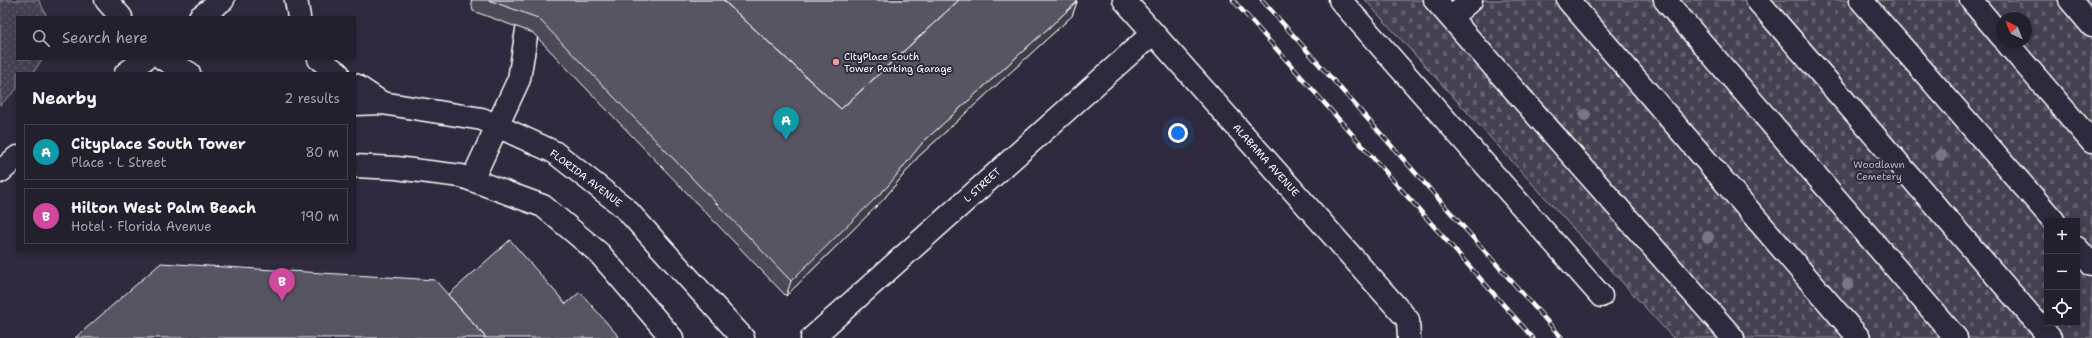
<!DOCTYPE html>
<html lang="en">
<head>
<meta charset="utf-8">
<style>
	body { margin:0; font-family:"Shantell Sans",sans-serif; background:#2f2d3a; color:#f1f3f6 }
	.controls { position:absolute; right:12px; bottom:12px; display:grid; overflow:hidden; border-radius:0px; box-shadow:0 2px 6px #0003 }
	.controls button { width:36px; height:36px; display:grid; place-items:center; padding:0; border:0; border-bottom:1px solid #403e4a; background:#23202e; color:#f1f3f6; font:20px sans-serif }
	.compass { position:absolute; left:1996px; top:12px; width:36px; height:36px; border-radius:50%; background:#23202e; box-shadow:0 2px 6px #0003; rotate:317deg }
	.you { position:absolute; left:1178px; top:133px; width:14px; height:14px; margin:-10px; border:3px solid #fff; border-radius:50%; background:#1a73e8; box-shadow:0 0 0 6px #1a73e833 }
	.badge { display:grid; place-items:center; width:26px; height:26px; border-radius:50%; background:#b45309; color:#fff; font-size:13px; font-weight:700 }
	.pin { position:absolute; translate:-50% -33px; filter:drop-shadow(0 1px 2px #0008) }
	.pin::after { content:''; position:absolute; top:21px; width:14px; height:12px; background:inherit; clip-path:polygon(0 0,100% 0,50% 100%) }
	.list { margin:0; padding:0; list-style:none }
	h2 { display:flex; justify-content:space-between; align-items:center; height:52px; margin:0; padding:0 16px; font-size:17px }
	h2 small { font-size:13px; font-weight:400; color:#a3a3aa }
	.list li { display:grid; grid-template-columns:26px 1fr auto; gap:12px; align-items:center; box-sizing:border-box; height:56px; margin:0 8px 8px; padding:0 8px; border:1px solid #403e4a; border-radius:0px }
	.list b { display:block; font-size:15px; white-space:nowrap }
	.list p { margin:0; font-size:13px; white-space:nowrap; color:#a3a3aa }
	.list em { font-size:13px; font-style:normal; color:#a3a3aa }
	.icon { flex:none; width:22px; height:22px; fill:none; stroke:currentColor; stroke-width:2; stroke-linecap:round; stroke-linejoin:round }
	.map { position:relative; flex:none; width:2092px; height:338px; overflow:hidden }
	.search { position:absolute; background:#23202e; box-shadow:0 2px 6px #0003; left:16px; top:16px; width:340px; height:44px; display:flex; align-items:center; gap:10px; box-sizing:border-box; padding:0 14px; border-radius:0px; color:#a3a3aa; font-size:15px }
	.panel { position:absolute; background:#23202e; box-shadow:0 2px 6px #0003; left:16px; top:72px; width:340px; height:180px; border-radius:0px }
	.map>svg:first-child { display:block }
	.grass { fill:url(#grass-dots); stroke:#a2a0a8 }
	.cemetery { fill:url(#cemetery-stones); stroke:#a2a0a8; fill-rule:evenodd }
	.lines { fill:none; stroke-linecap:round; stroke-linejoin:round }
	.minor-casing { stroke:#fff; stroke-width:25 }
	.major-casing { stroke:#fff; stroke-width:25 }
	.minor { stroke:#2f2a3d; stroke-width:22 }
	.major { stroke:#2f2a3d; stroke-width:22 }
	.rail-casing { stroke:#fff; stroke-width:4.5 }
	.rail { stroke:#2f2a3d; stroke-width:3; stroke-dasharray:9; stroke-linecap:butt }
	.tree { fill:#797582 }
	.wall { fill:#4d4956; stroke:#fff }
	.shaded-wall { fill:#3e3c46; stroke:#fff }
	.building { fill:#595564; stroke:#fff }
	.poi-dot { fill:#ff9aa2; stroke:#2f2a3d; stroke-width:1.5 }
	.labels { text-anchor:middle; dominant-baseline:central; stroke-width:4; stroke-linejoin:round; paint-order:stroke }
	.poi-label { font-size:10px; fill:#fff; stroke:#2f2a3d; text-anchor:start }
	.street-label { font-size:10px; fill:#fff; stroke:#2f2a3d }
	.park-label { font-size:10px; fill:#b5b3ba; stroke:#2f2a3d }
</style>
</head>
<body>
<div class="map">
<svg width="2092" height="338" viewBox="0 0 2092 338">
	<defs>
		<pattern id="grass-dots" width="8" height="8" patternUnits="userSpaceOnUse"><rect width="8" height="8" fill="#464152"/><path d="M2 2h.1M6 6h.1" fill="none" stroke="#625e6c" stroke-width="1.8" stroke-linecap="round"/></pattern>
		<pattern id="cemetery-stones" width="16" height="16" patternUnits="userSpaceOnUse"><rect width="16" height="16" fill="#464152"/><path d="M2 7V4a2 2 0 0 1 4 0v3zM10 15v-3a2 2 0 0 1 4 0v3z" fill="#625e6c"/></pattern>
	</defs>
	<rect width="100%" height="100%" fill="#2f2a3d"/>
	<filter id="ink" filterUnits="userSpaceOnUse"><feTurbulence type="fractalNoise" baseFrequency=".025" numOctaves="2"/><feDisplacementMap in="SourceGraphic" scale="8" xChannelSelector="R" yChannelSelector="G"/><feConvolveMatrix kernelMatrix="1 2 1 2 8 2 1 2 1" color-interpolation-filters="sRGB"/></filter>
	<g filter="url(#ink)">
		<path class="grass" d="M0,0H39L47,17H17V59H42L33,73H17V89L0,105Z"/>
		<path class="cemetery" d="M1365,0H2092V338H1673ZM2002,18H2026V42H2002ZM2047,221H2077V323H2047Z"/>
		<g class="lines">
			<defs>
				<path id="minor" d="M106,0L121,17
					M296,0L299,17
					M1124,0L1408,320L1409,338
					M1340,0L1601,296
					M1435,0L1733,338
					M1568,0L1859,338
					M1665,0L1956,338
					M1757,0L2050,338
					M1861,0L2054,221
					M1971,0L2002,37
					M2070,0L2092,26
					M1451,17L1471,0
					M2006,42L2092,142
					M163,59L189,73
					M319,59L338,73
					M355,85L382,103
					M355,104L382,103L482,119L554,152L625,208L743,338
					M355,166L396,168L461,176L543,206L599,253L672,338
					M472,180L519,79L527,30
					M2077,248L2092,265
					M812,338L1153,33"/>
				<path id="major" d="M200,17L223,0
					M126,73L145,59
					M0,172L17,157"/>
			</defs>
			<use href="#minor" class="minor-casing"/>
			<use href="#major" class="major-casing"/>
			<use href="#minor" class="minor"/>
			<use href="#major" class="major"/>
			<defs>
				<path id="rail" d="M1233,0L1533,338
					M1262,0L1562,338"/>
			</defs>
			<use href="#rail" class="rail-casing"/>
			<use href="#rail" class="rail"/>
		</g>
		<g class="tree">
			<circle cx="1585" cy="115" r="6"/>
			<circle cx="1941" cy="155" r="6"/>
			<circle cx="1708" cy="237" r="6"/>
			<circle cx="1848" cy="284" r="6"/>
		</g>
		<path class="wall" d="M471,0H1076L1077,2L1072,16L918,157L883,200L786,296L533,33L473,11Z"/>
		<path class="shaded-wall" d="M1077,2L1072,16L918,157L883,200L786,296L791,281L923,142Z"/>
		<path class="building" d="M488,0H723L841,109L959,0H1076L1077,2L923,142L888,186L791,281L538,18Z
			M723,0H959L841,109Z
			M510,240L566,304L580,292L620,338H486L448,295Z
			M161,263L435,280L486,338H75Z"/>
	</g>
	<circle class="poi-dot" cx="836" cy="62" r="4"/>
	<g class="labels">
		<g class="poi-label">
			<text x="844" y="56">CityPlace South<tspan x="844" dy="12">Tower Parking Garage</tspan></text>
		</g>
		<g class="street-label">
			<text transform="translate(1266 160) rotate(48)">ALABAMA AVENUE</text>
			<text transform="translate(586 178) rotate(37)">FLORIDA AVENUE</text>
			<text transform="translate(982 185) rotate(-42)">L STREET</text>
		</g>
		<g class="park-label">
			<text x="1879" y="164">Woodlawn<tspan x="1879" dy="12">Cemetery</tspan></text>
		</g>
	</g>
</svg>
<div class="controls">
<button>+</button>
<button>−</button>
<button><svg class="icon" aria-label="locate" viewBox="0 0 24 24"><circle cx="12" cy="12" r="6"/><path d="M12 2v4M12 18v4M2 12h4M18 12h4"/></svg></button>
</div>
<svg class="compass" viewBox="-18 -18 36 36"><path d="M0-13l5 13h-10z" fill="#e53935"/><path d="M0 13l5-13h-10z" fill="#a3a3aa"/></svg>
<div class="you"></div>
<div class="pin badge" style="left:786px;top:140px;background:#0f9aa8">A</div>
<div class="pin badge" style="left:282px;top:301px;background:#d1479c">B</div>
<div class="search"><svg class="icon" aria-label="search" viewBox="0 0 24 24"><circle cx="10" cy="10" r="6"/><path d="M15 15l6 6"/></svg>Search here</div>
<section class="panel">
<h2>Nearby<small>2 results</small></h2>
<ul class="list">
<li><span class="badge" style="background:#0f9aa8">A</span><div><b>Cityplace South Tower</b><p>Place · L Street</p></div><em>80 m</em></li>
<li><span class="badge" style="background:#d1479c">B</span><div><b>Hilton West Palm Beach</b><p>Hotel · Florida Avenue</p></div><em>190 m</em></li>
</ul>
</section>
</div>
</body>
</html>
